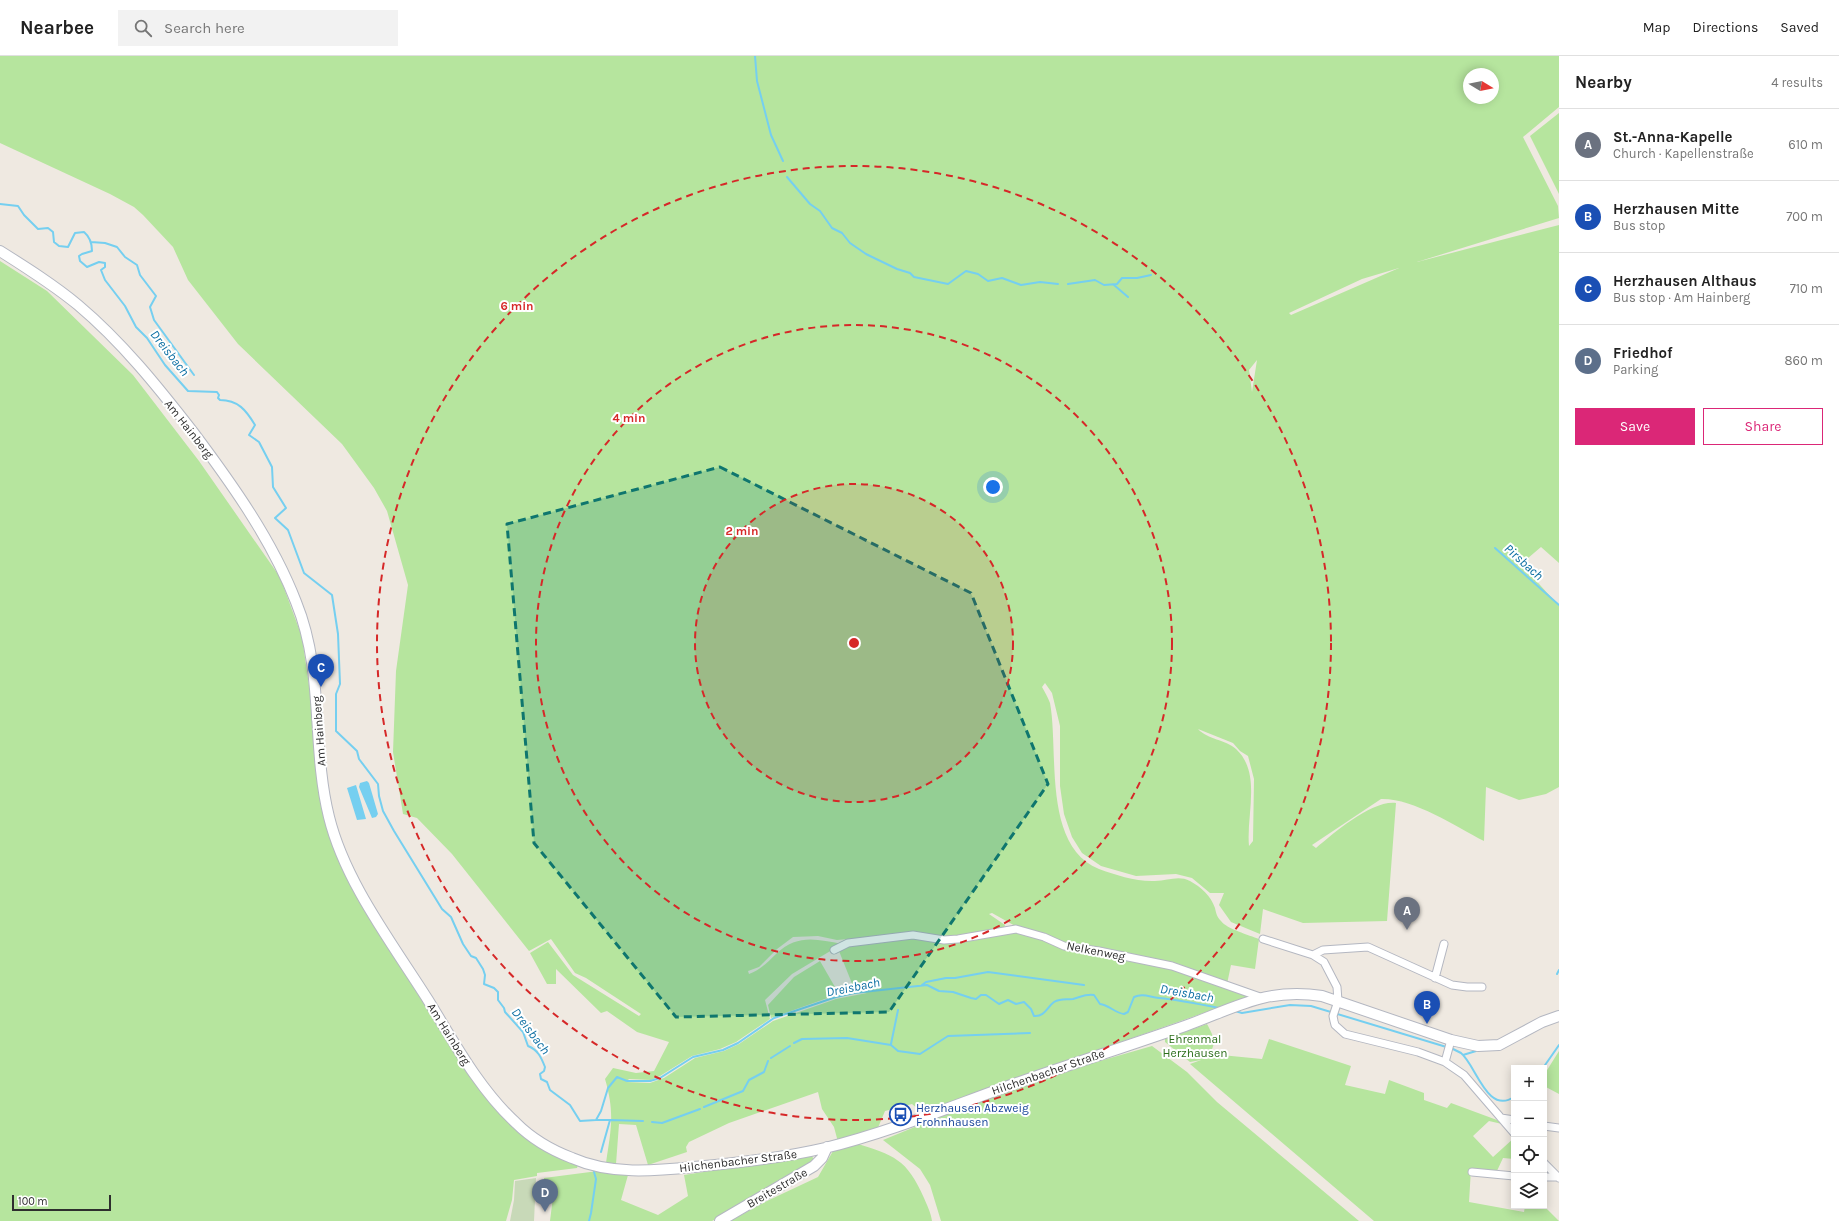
<!DOCTYPE html>
<html lang="en">
<head>
<meta charset="utf-8">
<style>
	body { margin:0; font-family:Karla,sans-serif; background:#f2f2f2; color:#222 }
	.controls { position:absolute; right:12px; bottom:12px; display:grid; overflow:hidden; border-radius:0px; box-shadow:0 2px 10px #0003 }
	.controls button { width:36px; height:36px; display:grid; place-items:center; padding:0; border:0; border-bottom:1px solid #e0e0e0; background:#fff; color:#222; font:20px sans-serif }
	.compass { position:absolute; left:1463px; top:12px; width:36px; height:36px; border-radius:50%; background:#fff; box-shadow:0 2px 10px #0003; rotate:100deg }
	.scale { position:absolute; left:12px; bottom:10px; width:99px; box-sizing:border-box; padding-left:4px; border:2px solid #2e2e2e; border-top:0; font-size:11px; line-height:14px; white-space:nowrap; color:#2e2e2e; -webkit-text-stroke:3px #fff; paint-order:stroke }
	.you { position:absolute; left:993px; top:431px; width:14px; height:14px; margin:-10px; border:3px solid #fff; border-radius:50%; background:#1a73e8; box-shadow:0 0 0 6px #1a73e833 }
	.badge { display:grid; place-items:center; width:26px; height:26px; border-radius:50%; background:#db2777; color:#fff; font-size:13px; font-weight:700 }
	.pin { position:absolute; translate:-50% -33px; filter:drop-shadow(0 1px 2px #0008) }
	.pin::after { content:''; position:absolute; top:21px; width:14px; height:12px; background:inherit; clip-path:polygon(0 0,100% 0,50% 100%) }
	.list { margin:0; padding:0; list-style:none }
	h2 { display:flex; justify-content:space-between; align-items:center; height:52px; margin:0; padding:0 16px; font-size:17px }
	h2 small { font-size:13px; font-weight:400; color:#767676 }
	.list li { display:grid; grid-template-columns:26px 1fr auto; gap:12px; align-items:center; box-sizing:border-box; height:72px; padding:0 16px; border-top:1px solid #e0e0e0 }
	.list b { display:block; font-size:15px; white-space:nowrap }
	.list p { margin:0; font-size:13px; white-space:nowrap; color:#767676 }
	.list em { font-size:13px; font-style:normal; color:#767676 }
	.actions { display:flex; gap:8px; padding:12px 16px }
	.actions a { flex:1; padding:9px 0; border:1px solid #db2777; border-radius:0px; text-align:center; font-size:14px; color:#db2777 }
	.actions .main { background:#db2777; color:#fff }
	.icon { flex:none; width:22px; height:22px; fill:none; stroke:currentColor; stroke-width:2; stroke-linecap:round; stroke-linejoin:round }
	.map { position:relative; flex:none; width:1559px; height:1165px; overflow:hidden }
	header { display:flex; align-items:center; gap:24px; box-sizing:border-box; height:56px; padding:0 20px; background:#fff; border-bottom:1px solid #e0e0e0 }
	header strong { font-size:19px }
	nav { display:flex; gap:22px; margin-inline-start:auto; font-size:14px }
	.search { width:280px; height:36px; background:#f2f2f2; display:flex; align-items:center; gap:10px; box-sizing:border-box; padding:0 14px; border-radius:0px; color:#767676; font-size:15px }
	main { display:flex }
	aside { flex:1; background:#fff }
	.map>svg:first-child { display:block }
	.green { fill:#b6e59e; fill-rule:evenodd }
	.cemetery { fill:#c8d9b8 }
	.water { fill:#75cff0 }
	.lines { fill:none; stroke-linecap:round; stroke-linejoin:round }
	.stream { stroke:#75cff0; stroke-width:2 }
	.street-casing { stroke:#b4b7c1; stroke-width:9 }
	.secondary-casing { stroke:#b4b7c1; stroke-width:12 }
	.street { stroke:#fff; stroke-width:7 }
	.secondary { stroke:#fff; stroke-width:10 }
	.marked { fill:#0f766e; fill-opacity:0.2; stroke:#0f766e; stroke-width:3; stroke-dasharray:8 5; stroke-linejoin:round }
	.ring { fill:none; stroke:#d62828; stroke-width:2; stroke-dasharray:7 5 }
	.labels { text-anchor:middle; dominant-baseline:central; stroke-width:4; stroke-linejoin:round; paint-order:stroke }
	.street-label { font-size:12px; fill:#2e2e2e; stroke:#fff }
	.park-label { font-size:12px; fill:#2c6e1b; stroke:#fff }
	.transit-label { font-size:12px; fill:#164399; stroke:#fff; text-anchor:start }
	.water-label { font-size:13px; font-style:italic; fill:#0d6fa3; stroke:#fff }
	.centre { fill:#d62828; stroke:#fff; stroke-width:2 }
	.ring-label { font-size:12px; text-anchor:middle; font-weight:bold; fill:#d62828; stroke:#fff; stroke-width:4; stroke-linejoin:round; paint-order:stroke }
</style>
</head>
<body>
<header>
<strong>Nearbee</strong>
<div class="search"><svg class="icon" aria-label="search" viewBox="0 0 24 24"><circle cx="10" cy="10" r="6"/><path d="M15 15l6 6"/></svg>Search here</div>
<nav><a>Map</a><a>Directions</a><a>Saved</a></nav>
</header>
<main>
<div class="map">
<svg width="1559" height="1165" viewBox="0 0 1559 1165">
	<rect width="100%" height="100%" fill="#efe9e1"/>
	<path class="green" d="M0,0H1559V51L1523,81L1558,150L1559,162L1417,206L1559,169V507L1541,491L1521,508L1559,550V731L1546,738L1519,744L1486,731L1484,785C1455,770 1413,742 1381,743L1312,789L1316,792C1334,777 1372,744 1396,747L1387,865L1303,867L1263,853L1260,878L1231,866L1219,849L1224,837H1210L1192,822L1176,818L1136,820L1101,810L1082,797L1072,781L1064,758L1060,730V670L1052,637L1045,627L1042,631C1045,636 1048,642 1050,647C1059,695 1042,790 1099,813C1116,819 1137,826 1155,825C1168,825 1178,819 1190,825C1201,831 1211,840 1215,852C1216,857 1217,861 1221,865C1227,873 1249,879 1259,883L1255,913L1231,909L1227,928L1199,920V918L1174,909L1102,893L1066,888L1040,876L1017,871L992,857L989,858L1005,869L1004,872L978,879L944,882L913,877L837,884L818,880L793,881L777,893L759,911L748,915L749,918C760,914 767,907 776,898C797,878 816,883 842,888L792,918L765,944L770,963L736,986L720,993L692,1000L660,1020L651,1024L629,1023L626,1026L650,1027L664,1022L695,1002L724,995L739,988L773,965L836,943L867,937L855,935L839,895L851,888L912,881L945,886L971,885L1017,876L1031,879L1063,891L1099,897L1171,913L1249,937V941L1030,1018L1034,1024L1152,990L1187,1016L1217,1046L1359,1165H941L930,1129L920,1113L883,1084L961,1052L957,1045L919,1054L912,1048L885,1055L877,1074L838,1086L834,1071L822,1053L818,1036L729,1067L689,1086L686,1091L687,1096L648,1109L636,1069L619,1068L616,1108L606,1107C611,1073 615,1057 605,1023L613,1012L636,1017L654,1015L669,986L637,976L607,955L601,957L556,913V928H547L530,897L548,886L573,919L639,960L641,958L586,922L575,917L551,883L529,895L452,798L417,762L403,758L393,696L396,615L408,529L387,455L374,432L342,388L238,288L188,224L173,191L143,159L134,151L110,138L0,87ZM1469,18H1493V42H1469ZM1399,212L1291,259L1289,257L1362,223ZM1257,304L1252,336L1249,314ZM1198,673L1233,687L1240,695L1248,700L1254,723L1253,785L1249,790C1246,759 1262,717 1236,693C1225,683 1208,684 1198,673Z
		M1559,57V138L1530,80Z
		M0,205L47,235L133,319L199,405L280,521L302,581L332,788L493,1050L578,1109L577,1112L537,1117V1120L514,1124L512,1144L506,1165H0Z
		M820,905L839,938L771,962L768,949L794,921Z
		M1207,968C1215,983 1217,988 1207,1001L1211,998L1262,1003L1269,983L1351,1010L1345,1029L1385,1038L1389,1024L1424,1037V1044L1447,1052L1451,1047L1497,1064L1502,1068L1489,1065L1473,1080L1493,1101L1514,1082V1103L1503,1102L1496,1117L1471,1113L1469,1146L1524,1156L1525,1150H1544L1559,1165H1374L1190,1008L1201,1004L1190,1006L1165,986V983Z
		M1559,995V1038L1544,1030V1019Z
		M855,1087C894,1099 907,1103 924,1142C927,1149 931,1157 932,1165H730L767,1145L818,1121L833,1095Z
		M812,1099L814,1106L712,1165H550L553,1141L543,1139L544,1122L598,1115L628,1119L621,1144L658,1159L688,1140L684,1119Z"/>
	<path class="cemetery" d="M536,1122L534,1165H510L514,1144L515,1125Z"/>
	<path class="water" d="M367,725L369,727L378,758L376,761L372,762L359,731L360,727Z
		M356,729L366,763L357,764L347,732Z"/>
	<g class="lines">
		<path class="stream" d="M755,0L757,25L771,79L783,105
			M787,121L810,148L820,155L832,172L842,177L850,187L866,198L897,213L910,217L914,221L948,228L966,215L978,218L988,225L1002,222L1021,229L1040,226L1058,228
			M0,148L18,150L24,159L38,173L48,172L53,176L54,186L59,190L68,191L75,177L84,176C90,181 92,187 92,195L82,198L79,200L80,205L87,211L99,206L105,207V211L101,214L105,224L125,250L136,271L147,282L165,309L188,335L217,336L219,339L218,342L220,344C238,344 246,354 255,369L249,379L259,386L272,411L273,431L286,452L275,462L288,474L304,517L332,539L338,578L340,628L336,638V675L357,695L359,703L378,728L379,740L383,755L394,775L442,853L451,861L463,888L471,900L476,902L483,913L485,919L484,928L494,932L498,936V944L504,952L505,956L523,976L528,990C538,994 541,1001 545,1011L544,1015L540,1018L541,1023L547,1026L550,1034L570,1049L580,1065L596,1064L601,1055L608,1032L617,1021L627,1025H650L660,1022L693,1001L723,994L738,987L774,962L836,941L854,937L927,929L939,935L953,936L971,942L976,943L981,939H986L999,948L1008,944L1016,948L1024,946L1031,953L1034,960C1045,961 1047,951 1054,946C1061,942 1066,944 1073,943C1082,941 1083,938 1094,939L1100,948C1109,949 1115,957 1124,958L1128,956L1134,941C1143,937 1149,941 1159,942C1179,944 1199,948 1219,952
			M91,186L105,187L117,191L125,201L137,209L140,219L156,240L150,251L154,264L194,319
			M1068,228L1095,224L1104,229L1117,228L1122,222H1137L1151,219
			M1114,229L1128,241
			M1495,492L1559,549
			M1557,918L1559,914
			M922,929L926,926L946,922H955L988,916L1084,929
			M1235,955L1242,957L1290,949L1311,950L1453,993C1455,994 1459,996 1461,997C1476,1009 1487,1059 1514,1041
			M794,987L802,983L847,982L891,989L898,995L920,998L948,980L1030,977
			M891,988L898,954
			M1463,999L1476,995
			M771,1002L790,990
			M1543,1012L1559,989
			M704,1051L743,1035L749,1024L764,1016L768,1005
			M596,1064H610L601,1096
			M610,1064L643,1065
			M652,1066L662,1067L700,1053
			M589,1165L591,1157L596,1123L594,1116"/>
		<defs>
			<path id="street" d="M1263,883L1313,899L1324,906L1337,931L1338,945L1333,960L1334,965L1335,969L1345,978L1418,996L1445,1006L1464,1019L1514,1077
				M834,894L848,887L913,879L944,884L958,883L1016,873L1044,881L1064,890L1099,895L1172,910L1263,942
				M1313,899L1323,894L1368,891L1452,929L1467,931H1482
				M1435,922L1444,888
				M1445,1006L1451,984
				M1501,1062L1514,1064
				M1544,1070L1559,1072
				M1544,1107L1559,1122
				M1472,1116L1514,1120
				M1544,1121H1558"/>
			<path id="secondary" d="M0,195C27,212 54,229 78,249C122,286 158,331 193,376C232,428 272,484 296,546C325,617 311,689 329,761C345,826 392,887 428,944C454,986 479,1033 516,1067C532,1083 551,1094 572,1102C610,1119 654,1115 694,1111C738,1107 782,1102 825,1092C890,1076 952,1050 1014,1028C1071,1008 1128,990 1185,970C1235,952 1267,931 1322,940L1451,984L1478,990L1499,989L1542,966L1559,960
				M720,1165L814,1110L822,1102L827,1091"/>
		</defs>
		<use href="#street" class="street-casing"/>
		<use href="#secondary" class="secondary-casing"/>
		<use href="#street" class="street"/>
		<use href="#secondary" class="secondary"/>
	</g>
	<path class="marked" d="M720,411L971,537L1048,728L889,956L676,961L534,787L507,468Z"/>
	<circle cx="854" cy="587" r="159" fill="#d62828" fill-opacity=".12"/>
	<g class="ring">
		<circle cx="854" cy="587" r="159"/>
		<circle cx="854" cy="587" r="318"/>
		<circle cx="854" cy="587" r="477"/>
	</g>
	<defs>
		<symbol id="bus-ring" viewBox="-11 -11 22 22"><circle r="9.5" fill="#fff" stroke="#1a4fb4" stroke-width="1.5"/><path d="M-5-6H5V4H4V6H2V4H-2V6H-4V4H-5ZM-3.5-4V0h7V-4ZM-3.5 1.2v1.5H-2V1.2ZM2 1.2v1.5H3.5V1.2Z" fill="#1a4fb4"/></symbol>
	</defs>
	<g fill-rule="evenodd">
		<use href="#bus-ring" x="888" y="1046" width="25" height="25"/>
	</g>
	<g class="labels">
		<g class="street-label">
			<text transform="translate(189 373) rotate(52)">Am Hainberg</text>
			<text transform="translate(319 675) rotate(-94)">Am Hainberg</text>
			<text transform="translate(1096 895) rotate(11)">Nelkenweg</text>
			<text transform="translate(449 978) rotate(58)">Am Hainberg</text>
			<text transform="translate(1048 1016) rotate(-19)">Hilchenbacher Straße</text>
			<text transform="translate(738 1105) rotate(-7)">Hilchenbacher Straße</text>
			<text transform="translate(777 1132) rotate(-30)">Breitestraße</text>
		</g>
		<g class="park-label">
			<text x="1195" y="983">Ehrenmal<tspan x="1195" dy="14">Herzhausen</tspan></text>
		</g>
		<g class="transit-label">
			<text x="916" y="1052">Herzhausen Abzweig<tspan x="916" dy="14">Frohnhausen</tspan></text>
		</g>
		<g class="water-label">
			<text transform="translate(170 297) rotate(52)">Dreisbach</text>
			<text transform="translate(1524 506) rotate(42)">Pirsbach</text>
			<text transform="translate(853 931) rotate(-11)">Dreisbach</text>
			<text transform="translate(1187 937) rotate(10)">Dreisbach</text>
			<text transform="translate(531 975) rotate(53)">Dreisbach</text>
		</g>
	</g>
	<circle cx="854" cy="587" r="6" class="centre"/>
	<g class="ring-label">
		<text x="517" y="254">6 min</text>
		<text x="629" y="366">4 min</text>
		<text x="742" y="479">2 min</text>
	</g>
</svg>
<div class="controls">
<button>+</button>
<button>−</button>
<button><svg class="icon" aria-label="locate" viewBox="0 0 24 24"><circle cx="12" cy="12" r="6"/><path d="M12 2v4M12 18v4M2 12h4M18 12h4"/></svg></button>
<button><svg class="icon" aria-label="layers" viewBox="0 0 24 24"><path d="M12 4l9 5-9 5-9-5zM3 14l9 5 9-5"/></svg></button>
</div>
<svg class="compass" viewBox="-18 -18 36 36"><path d="M0-13l5 13h-10z" fill="#e53935"/><path d="M0 13l5-13h-10z" fill="#767676"/></svg>
<div class="scale">100 m</div>
<div class="you"></div>
<div class="pin badge" style="left:1407px;top:874px;background:#6b7280">A</div>
<div class="pin badge" style="left:1427px;top:968px;background:#1a4fb4">B</div>
<div class="pin badge" style="left:321px;top:631px;background:#1a4fb4">C</div>
<div class="pin badge" style="left:545px;top:1156px;background:#5c6f8a">D</div>
</div>
<aside>
<h2>Nearby<small>4 results</small></h2>
<ul class="list">
<li><span class="badge" style="background:#6b7280">A</span><div><b>St.-Anna-Kapelle</b><p>Church · Kapellenstraße</p></div><em>610 m</em></li>
<li><span class="badge" style="background:#1a4fb4">B</span><div><b>Herzhausen Mitte</b><p>Bus stop</p></div><em>700 m</em></li>
<li><span class="badge" style="background:#1a4fb4">C</span><div><b>Herzhausen Althaus</b><p>Bus stop · Am Hainberg</p></div><em>710 m</em></li>
<li><span class="badge" style="background:#5c6f8a">D</span><div><b>Friedhof</b><p>Parking</p></div><em>860 m</em></li>
</ul>
<div class="actions"><a class="main">Save</a><a>Share</a></div>
</aside>
</main>
</body>
</html>
